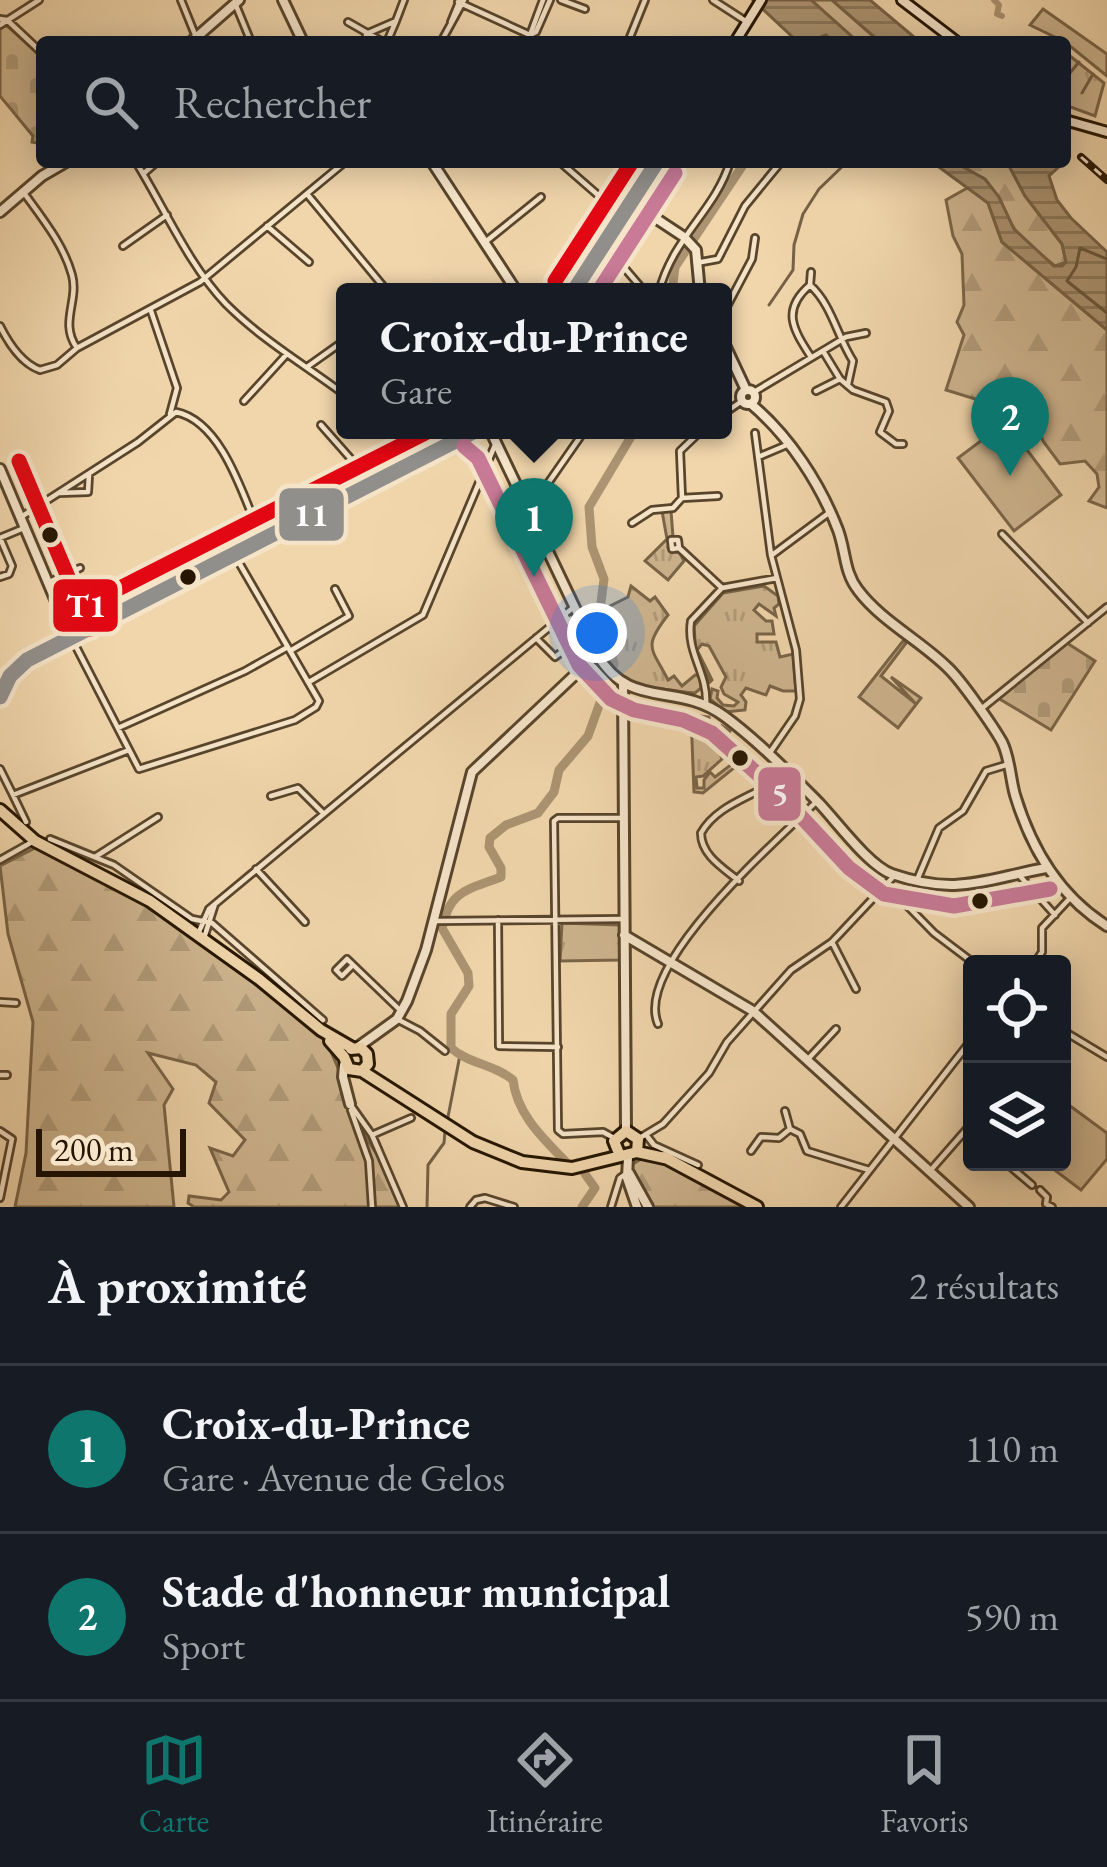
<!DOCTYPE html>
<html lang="fr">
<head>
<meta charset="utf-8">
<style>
	body { margin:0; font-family:"EB Garamond",serif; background:#242831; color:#f1f3f6 }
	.controls { position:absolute; right:36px; bottom:36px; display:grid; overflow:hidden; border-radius:12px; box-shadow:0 6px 30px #0003 }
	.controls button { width:108px; height:108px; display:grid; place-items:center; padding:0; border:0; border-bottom:3px solid #363941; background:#171b24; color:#f1f3f6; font:60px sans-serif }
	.scale { position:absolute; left:36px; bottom:30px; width:150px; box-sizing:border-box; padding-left:12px; border:6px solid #251501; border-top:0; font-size:33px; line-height:42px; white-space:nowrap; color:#251501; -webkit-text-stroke:9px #f6e4c9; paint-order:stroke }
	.you { position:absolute; left:597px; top:633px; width:42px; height:42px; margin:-30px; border:9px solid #fff; border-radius:50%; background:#1a73e8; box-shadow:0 0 0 18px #1a73e833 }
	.badge { display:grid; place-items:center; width:78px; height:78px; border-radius:50%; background:#0f766e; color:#fff; font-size:39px; font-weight:700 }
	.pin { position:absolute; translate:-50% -99px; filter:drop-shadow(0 3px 6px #0008) }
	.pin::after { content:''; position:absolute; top:63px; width:42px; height:36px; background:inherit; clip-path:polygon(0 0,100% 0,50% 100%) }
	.popup { position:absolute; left:336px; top:283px; width:396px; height:156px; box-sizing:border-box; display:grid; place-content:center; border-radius:12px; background:#171b24; filter:drop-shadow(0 3px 9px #0005); font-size:39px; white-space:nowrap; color:#9ea1a6 }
	.popup b { font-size:45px; color:#f1f3f6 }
	.popup::after { content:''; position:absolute; left:50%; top:100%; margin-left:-24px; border:24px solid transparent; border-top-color:#171b24 }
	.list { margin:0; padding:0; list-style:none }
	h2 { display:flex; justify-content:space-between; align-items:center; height:156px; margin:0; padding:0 48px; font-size:51px }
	h2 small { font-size:39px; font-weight:400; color:#9ea1a6 }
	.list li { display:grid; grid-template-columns:78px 1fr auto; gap:36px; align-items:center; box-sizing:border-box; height:168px; padding:0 48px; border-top:3px solid #363941 }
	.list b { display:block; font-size:45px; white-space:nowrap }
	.list p { margin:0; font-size:39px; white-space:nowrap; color:#9ea1a6 }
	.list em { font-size:39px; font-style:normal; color:#9ea1a6 }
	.icon { flex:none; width:66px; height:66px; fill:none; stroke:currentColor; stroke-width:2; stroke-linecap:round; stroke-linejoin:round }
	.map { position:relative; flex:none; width:1107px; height:1207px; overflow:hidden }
	.search { position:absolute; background:#171b24; box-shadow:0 6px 30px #0003; left:36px; right:36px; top:36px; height:132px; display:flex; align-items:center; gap:30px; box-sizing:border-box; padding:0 42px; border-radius:12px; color:#9ea1a6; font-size:45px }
	.sheet { height:492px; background:#171b24 }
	nav { display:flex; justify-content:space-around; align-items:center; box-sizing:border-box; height:168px; border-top:3px solid #363941; background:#171b24; font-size:33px; color:#9ea1a6 }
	nav a { display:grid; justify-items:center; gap:6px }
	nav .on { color:#0f766e }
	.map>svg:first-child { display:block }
	.grass { fill:url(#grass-tufts); stroke:#7a6548; stroke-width:3 }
	.forest { fill:url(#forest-firs); stroke:#7a6548; stroke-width:3 }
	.cemetery { fill:url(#cemetery-stones); stroke:#7a6548; stroke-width:3 }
	.garden { fill:#ceb58f; stroke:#7a6548; stroke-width:3 }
	.water { fill:url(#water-rules); stroke:#766145; stroke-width:3 }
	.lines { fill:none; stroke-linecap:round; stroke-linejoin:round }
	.shore { stroke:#68543a; stroke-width:3 }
	.stream { stroke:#766145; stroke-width:3 }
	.canal { stroke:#ac9472; stroke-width:6 }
	.river { stroke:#ac9472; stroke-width:9 }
	.minor-casing { stroke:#58452c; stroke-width:10 }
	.tertiary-casing { stroke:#58452c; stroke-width:14 }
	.secondary-casing { stroke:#251501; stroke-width:14 }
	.primary-casing { stroke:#251501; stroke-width:16 }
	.minor { stroke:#f6e4c9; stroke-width:4.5 }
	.tertiary { stroke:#f6e4c9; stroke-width:8 }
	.secondary { stroke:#f6e4c9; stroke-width:8 }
	.primary { stroke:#f1d6ac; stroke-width:10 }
	.rail-casing { stroke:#251501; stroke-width:8 }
	.rail { stroke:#f6e4c9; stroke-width:3; stroke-dasharray:9; stroke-linecap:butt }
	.bus-1-casing { stroke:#f6e4c9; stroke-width:24 }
	.bus-2-casing { stroke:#f6e4c9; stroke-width:24 }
	.bus-3-casing { stroke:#f6e4c9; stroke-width:24 }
	.bus-1 { stroke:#918f8c; stroke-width:15 }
	.bus-2 { stroke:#c87a97; stroke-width:15 }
	.bus-3 { stroke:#e30613; stroke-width:15 }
	.bus-dot { fill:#251501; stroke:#f6e4c9; stroke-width:4.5 }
	.line-badge { stroke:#f6e4c9; stroke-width:4.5 }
	.badge-label { font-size:33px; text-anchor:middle; font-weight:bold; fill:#fff }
</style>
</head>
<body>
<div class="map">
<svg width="1107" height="1207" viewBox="0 0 1107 1207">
	<defs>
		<pattern id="grass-tufts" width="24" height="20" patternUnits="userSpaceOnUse" patternTransform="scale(3)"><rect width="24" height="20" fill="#ceb58f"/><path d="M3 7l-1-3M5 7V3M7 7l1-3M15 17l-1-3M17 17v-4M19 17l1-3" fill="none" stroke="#b19b7a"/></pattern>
		<pattern id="forest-firs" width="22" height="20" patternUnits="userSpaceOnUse" patternTransform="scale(3)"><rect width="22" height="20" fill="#ceb58f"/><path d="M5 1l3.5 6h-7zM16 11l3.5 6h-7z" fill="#b19b7a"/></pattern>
		<pattern id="cemetery-stones" width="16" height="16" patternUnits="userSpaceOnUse" patternTransform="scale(3)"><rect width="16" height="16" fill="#ceb58f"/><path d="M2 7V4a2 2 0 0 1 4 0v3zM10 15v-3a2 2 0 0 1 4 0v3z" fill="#b19b7a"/></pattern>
		<pattern id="water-rules" width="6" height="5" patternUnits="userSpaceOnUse" patternTransform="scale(3)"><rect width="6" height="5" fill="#ac9472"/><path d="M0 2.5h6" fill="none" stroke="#8c785b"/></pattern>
	</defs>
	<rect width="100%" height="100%" fill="#f1d6ac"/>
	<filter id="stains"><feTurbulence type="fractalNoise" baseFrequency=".00167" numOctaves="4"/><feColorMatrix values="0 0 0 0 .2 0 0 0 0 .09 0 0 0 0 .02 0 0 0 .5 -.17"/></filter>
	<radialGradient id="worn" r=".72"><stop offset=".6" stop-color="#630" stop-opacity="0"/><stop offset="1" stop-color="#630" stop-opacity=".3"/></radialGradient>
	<path class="grass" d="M1043,9L1107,54V76L1065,42L1030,25Z
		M1065,52L1104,83L1095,116L1065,105Z
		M662,511H671L673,537L668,547L679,551L684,561L668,580L645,561L667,539Z
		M631,586L650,601L655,597L668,615C642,648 652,648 668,680L674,676L682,686L695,675L700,676L701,688L695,693C617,684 620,689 586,618L628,597Z
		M764,586L778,596L779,604L774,608L776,616L759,604L754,610L766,621H772L774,634H757V642H776L780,657L793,654L796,691H783L770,686L766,695L746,688L741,695L746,702L745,710L726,712L710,699L712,689L718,691L717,698L723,705L734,706L738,702L724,694L721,687L726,677L709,646L702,644L697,650L712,680L710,682L696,654L694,626L723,593Z
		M691,715L709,717L710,735L715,738L721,737L722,726L730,731L718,748L722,759L703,776L696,777L697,788H704V780L710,772L715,777L732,764L729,760L732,749L745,759L703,793L694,792Z
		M562,923L620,925V960L560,961Z"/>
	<path class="forest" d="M811,0H832L880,42H858Z
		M954,162H1007L1025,196L1062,244L1066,262L1055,266C1041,254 1021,241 1012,225C994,195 989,178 954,162Z
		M969,187L988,203L1002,242L1107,330V508L1089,501L1099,487L1097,474L1085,461L1060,464L1043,441L1030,405L985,402L946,390L964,335L957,322L964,305L962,254L953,236L946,200Z
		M39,846L127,888L320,1026L341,1075L348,1109L386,1169L401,1207H194L188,1203L189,1196L221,1200L229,1192L210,1148L233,1156L245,1140L209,1103L216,1082L196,1065L148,1053L173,1089L164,1105L174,1207H15L26,1153L33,1022L8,934L0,866Z
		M643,1158L681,1169L748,1207H640L631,1165Z"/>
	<path class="cemetery" d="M7,26L42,57V144L32,142L33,136L0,96V27Z
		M1067,643L1095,661L1051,730L998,698Z"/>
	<path class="garden" d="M1006,422L1061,495L1014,531L958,458Z
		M903,641L906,643L881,676L915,703L891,677L921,698L898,728L859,697Z
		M1062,1100L1107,1133V1159L1081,1190L1044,1162H1062Z"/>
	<path class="water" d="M753,0H811L858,42H834L826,35L818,38L821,42H798Z
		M832,0H870L920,42H880Z
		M932,162H954L985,179L999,197L1014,229L1054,266H1062L1066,262L1062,244L1025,196L1007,162H1064L1049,176L1057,200L1071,218L1107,252V330L1002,242L988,203Z"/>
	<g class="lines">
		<path class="shore" d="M1107,259L1080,248L1076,267L1067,281L1107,313"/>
		<path class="stream" d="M1065,79L1079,62
			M1082,93L1093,74
			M769,305L793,270L794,245L803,214L819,189L847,162
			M447,1122L460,1055
			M427,1207L428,1165L444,1143L445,1131"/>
		<path class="canal" d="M994,0L999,5L997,14L1002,16"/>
		<path class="river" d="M672,292L675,267L745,162
			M567,1163C544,1139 517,1115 513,1080C494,1064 469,1064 451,1048V1014L469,986L468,973L442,928C450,890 467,890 501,877V868L489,847L490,838L506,825L538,813L554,792L559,770L588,736L614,664L600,610L604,579L592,547L589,507L635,430
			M582,1207L595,1188L585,1174"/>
		<defs>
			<path id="minor" d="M181,0L196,37
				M561,0L585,9
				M713,0L747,22
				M458,2L530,35
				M235,3L251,42
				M0,19L7,20L42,53
				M396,21L404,0
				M348,22L383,42
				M451,22L460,0
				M0,25L39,0
				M530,35L536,32L550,0
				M530,35L543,0
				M370,42L366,40V34L396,21L387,42
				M441,42L464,0
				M628,42L645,0
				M136,162C165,209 188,264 226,304C262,340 305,365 345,395
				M560,162L622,216
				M143,174L157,162
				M24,193C42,218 64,245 72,275C79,301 59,323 77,348
				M307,194L388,292
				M267,226L309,262
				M484,243L541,197
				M604,244L645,292
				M123,246L167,215
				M696,263L718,259L745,206L781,162
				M810,285L811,272
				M411,292L415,289
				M659,292C673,237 715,211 730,162
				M151,311L177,388L170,414
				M723,314L752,259L755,238
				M0,326C9,344 21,363 40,370L57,365L77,348L200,282L345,162
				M823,351L840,379L853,390L886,402L889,411L880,432L896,444H903
				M811,357C793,329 781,310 810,285C832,305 837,336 853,361L848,384
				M307,367L345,340
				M816,391L840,379
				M754,392L846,337L866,333
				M244,401L286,355
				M723,414L742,401
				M321,425L373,484
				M386,430L415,460
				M755,433L771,555L796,650L800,699L795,716L769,754
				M758,457L789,444
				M59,493L88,492L89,475
				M682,498L680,451L702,430
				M528,512L585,430
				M21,517L138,442L176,412C224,422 245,502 262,540
				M632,523L652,510L673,508L682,498L718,496
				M1002,534L1088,623
				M679,548L678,540H671L672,549L679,548L722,588
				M772,555L830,512
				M0,577L9,574L12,566L0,538L24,528
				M47,583L80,568
				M71,637L139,769L295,720L316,707L319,701L234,554
				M536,638L555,657L563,651L564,642
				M290,651L349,616L335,589
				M309,682L423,615L495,445
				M706,704C708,673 686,653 691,621L722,588L777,578
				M981,709L1107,607
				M118,728L245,671L286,648
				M0,769L13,795L129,750
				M13,795L26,822
				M271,796L298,788L324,814
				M50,839L114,865L192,919L212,923L323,1020
				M95,857L158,817
				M0,860L32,842
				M256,869L305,922
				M1019,875L1055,915
				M917,880L939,828L963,811L986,771L1009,764
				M739,881C723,868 701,855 701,833C720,800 761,797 787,771
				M887,885L934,933L975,964
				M498,920L499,1046L558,1047
				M437,921L623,919
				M198,934L209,909L575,606
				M204,938L215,904
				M832,942L856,989
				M1034,964L1042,952V928L1071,897
				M336,970L347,959L402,1012
				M336,970L342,976L353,965
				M0,1002L16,1003
				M397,1019L420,1031L445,1051
				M658,1024C633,965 776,842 817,801
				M1062,1030L1107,1057
				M809,1058L836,1029
				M0,1075H7
				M350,1104L372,1135L403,1207
				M351,1110L369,1161L372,1207
				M785,1111L790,1129
				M0,1131L12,1139L0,1198
				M372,1135L411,1118
				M647,1136L654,1145L698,1165
				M614,1138L603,1132L563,1134L558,1130L554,821L558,818H623
				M638,1139L663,1124L709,1073L727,1042L791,970L832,942L895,875
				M751,1151L761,1137L779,1138L790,1129L800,1134L807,1151L869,1170
				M1005,1162L1032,1185
				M930,1171L972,1123
				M1040,1190L1047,1197L1046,1204L1052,1207
				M470,1207L476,1200L485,1198L514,1207
				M611,1207L620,1178L627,1173
				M841,1207L972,1039"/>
			<path id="tertiary" d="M283,0L303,42
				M191,42L239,0
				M432,162L517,292
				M631,202L684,237L696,250L700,292
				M0,212L42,176L66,162
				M723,341L746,390
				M741 397a7 7 0 1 1 14 0a7 7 0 1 1-14 0Z
				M751,404C789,436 820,483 838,530C846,552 844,572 858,590C881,621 921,641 948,668C961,680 993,726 1002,742C1010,758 1010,777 1015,795C1031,848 1059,896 1107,926
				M490,430L597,654C630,711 676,681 724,716C758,741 789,773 819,803C837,822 869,866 892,874C957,896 982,880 1046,868
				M0,469L71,637
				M623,685L626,1131
				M624,935L753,1011L969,1207
				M358,1047L397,1019L407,1001L426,950L472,772L597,654
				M344,1065L343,1077L350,1104
				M628,1157L627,1178L637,1207
				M629,1173L648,1207"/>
			<path id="secondary" d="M902,0L957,42
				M735,42L761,0
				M1065,120L1107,132
				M573,292L657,162
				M0,697L10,676L27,660L477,430"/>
			<path id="primary" d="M0,810L35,841L150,901L259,979L321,1030L352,1048
				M330,1041L344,1057L349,1069L362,1071L473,1142L522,1162L572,1168L637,1152L669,1159
				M351,1049L361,1048L367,1054L368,1064L362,1071
				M620,1156L614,1141L626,1131L638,1139L637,1152
				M664,1157L757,1207"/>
		</defs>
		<use href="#minor" class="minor-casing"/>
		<use href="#tertiary" class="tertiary-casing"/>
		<use href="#secondary" class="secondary-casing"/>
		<use href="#primary" class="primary-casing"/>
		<use href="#minor" class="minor"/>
		<use href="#tertiary" class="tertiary"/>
		<use href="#secondary" class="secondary"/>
		<use href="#primary" class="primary"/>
		<defs>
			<path id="rail" d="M1081,157L1107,180"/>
		</defs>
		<use href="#rail" class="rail-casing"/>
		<use href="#rail" class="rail"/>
		<defs>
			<path id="bus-1" d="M573,292L657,162
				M0,697L10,676L27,660L477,430"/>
			<path id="bus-2" d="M598,292L675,173
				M464,446L478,458L579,665L611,699L634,710L683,720L712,733L781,795L849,868L884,894L954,906L1050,889"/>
			<path id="bus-3" d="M555,281L632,162
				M19,461L90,629
				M61,618L431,430"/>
		</defs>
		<use href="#bus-1" class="bus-1-casing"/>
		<use href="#bus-2" class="bus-2-casing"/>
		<use href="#bus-3" class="bus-3-casing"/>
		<use href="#bus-1" class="bus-1"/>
		<use href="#bus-2" class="bus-2"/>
		<use href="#bus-3" class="bus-3"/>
	</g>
	<g class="bus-dot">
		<circle cx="50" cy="535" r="10"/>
		<circle cx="188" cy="577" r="10"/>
		<circle cx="740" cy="758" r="10"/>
		<circle cx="980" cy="901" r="10"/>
	</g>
	<g class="line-badge">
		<rect x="277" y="486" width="69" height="57" rx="12" fill="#918f8c"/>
		<rect x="51" y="577" width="69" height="57" rx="12" fill="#e30613"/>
		<rect x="756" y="765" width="47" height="58" rx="12" fill="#c87a97"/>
	</g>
	<g class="badge-label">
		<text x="311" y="526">11</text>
		<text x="86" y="617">T1</text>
		<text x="780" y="805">5</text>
	</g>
	<rect width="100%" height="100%" filter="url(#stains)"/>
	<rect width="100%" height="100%" fill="url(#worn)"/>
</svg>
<div class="controls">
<button><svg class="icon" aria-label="locate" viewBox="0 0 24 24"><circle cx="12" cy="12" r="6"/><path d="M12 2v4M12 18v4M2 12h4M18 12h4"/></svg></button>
<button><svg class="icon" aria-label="layers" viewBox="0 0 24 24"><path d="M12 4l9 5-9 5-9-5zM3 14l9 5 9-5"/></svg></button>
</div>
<div class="scale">200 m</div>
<div class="you"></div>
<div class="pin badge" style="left:534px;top:577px">1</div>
<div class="popup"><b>Croix-du-Prince</b>Gare</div>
<div class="pin badge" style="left:1010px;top:476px">2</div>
<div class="search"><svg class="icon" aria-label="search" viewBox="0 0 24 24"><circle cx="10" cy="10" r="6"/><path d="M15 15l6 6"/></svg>Rechercher</div>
</div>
<section class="sheet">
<h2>À proximité<small>2 résultats</small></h2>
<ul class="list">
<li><span class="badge">1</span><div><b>Croix-du-Prince</b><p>Gare · Avenue de Gelos</p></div><em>110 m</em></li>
<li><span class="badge">2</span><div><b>Stade d'honneur municipal</b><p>Sport</p></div><em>590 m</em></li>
</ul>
</section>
<nav>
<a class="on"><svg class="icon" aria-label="map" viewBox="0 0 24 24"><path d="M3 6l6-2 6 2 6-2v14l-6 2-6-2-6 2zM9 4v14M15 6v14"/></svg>Carte</a>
<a><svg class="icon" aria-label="directions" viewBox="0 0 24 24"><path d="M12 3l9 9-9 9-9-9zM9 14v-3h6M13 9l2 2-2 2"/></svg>Itinéraire</a>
<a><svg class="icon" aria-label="saved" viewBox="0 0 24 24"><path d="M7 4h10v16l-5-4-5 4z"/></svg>Favoris</a>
</nav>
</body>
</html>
